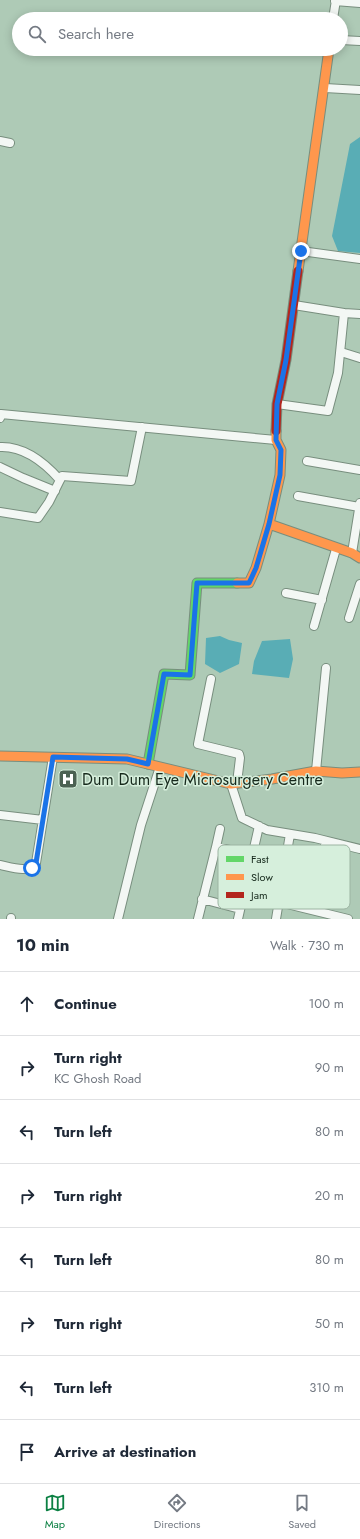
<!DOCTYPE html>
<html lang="en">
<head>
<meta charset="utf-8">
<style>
	body { margin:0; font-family:Jost,sans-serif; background:#f2f2f3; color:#1f2937 }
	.stop { position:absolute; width:12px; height:12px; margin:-9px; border:3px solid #1a73e8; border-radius:50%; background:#fff }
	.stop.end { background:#1a73e8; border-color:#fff; box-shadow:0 1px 4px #0008 }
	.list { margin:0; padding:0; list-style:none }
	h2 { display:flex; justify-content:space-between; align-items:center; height:52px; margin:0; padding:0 16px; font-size:17px }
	h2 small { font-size:13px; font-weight:400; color:#747a83 }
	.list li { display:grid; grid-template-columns:26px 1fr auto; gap:12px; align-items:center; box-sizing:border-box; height:64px; padding:0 16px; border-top:1px solid #e0e1e3 }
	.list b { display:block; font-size:15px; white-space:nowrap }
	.list p { margin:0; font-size:13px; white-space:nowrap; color:#747a83 }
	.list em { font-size:13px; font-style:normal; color:#747a83 }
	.icon { flex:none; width:22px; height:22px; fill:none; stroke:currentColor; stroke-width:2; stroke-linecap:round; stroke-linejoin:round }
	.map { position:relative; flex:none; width:360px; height:919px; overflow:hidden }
	.search { position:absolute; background:#fff; box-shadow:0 2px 10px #0003; left:12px; right:12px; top:12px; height:44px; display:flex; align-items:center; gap:10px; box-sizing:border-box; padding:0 14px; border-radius:22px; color:#747a83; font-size:15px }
	.sheet { height:564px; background:#fff }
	nav { display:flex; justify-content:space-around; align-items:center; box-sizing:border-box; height:56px; border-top:1px solid #e0e1e3; background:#fff; font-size:11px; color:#747a83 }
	nav a { display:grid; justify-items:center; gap:2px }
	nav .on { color:#0b8043 }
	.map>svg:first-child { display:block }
	.water { fill:#59adb5 }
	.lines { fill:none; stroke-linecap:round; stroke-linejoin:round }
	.street-casing { stroke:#788e7e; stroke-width:10 }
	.fast-casing { stroke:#788e7e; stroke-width:11 }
	.slow-casing { stroke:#788e7e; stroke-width:11 }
	.jam-casing { stroke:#788e7e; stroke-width:11 }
	.street { stroke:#f3f7f4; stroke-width:8 }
	.fast { stroke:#63d668; stroke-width:9 }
	.slow { stroke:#ff974d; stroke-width:9 }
	.jam { stroke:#b3261e; stroke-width:9 }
	.route { stroke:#1a73e8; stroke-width:5 }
	.labels { text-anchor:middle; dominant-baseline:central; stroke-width:3; stroke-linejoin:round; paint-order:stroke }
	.poi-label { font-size:16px; fill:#16291c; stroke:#d6efdc; text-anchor:start }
	.key { fill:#d6efdc; stroke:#9cb4a2; stroke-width:1 }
	.key-label { font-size:11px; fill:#16291c }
</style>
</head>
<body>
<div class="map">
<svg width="360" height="919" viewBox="0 0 360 919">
	<rect width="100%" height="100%" fill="#aecab6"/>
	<path class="water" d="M360,137V253L338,251L332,236L350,144Z
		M220,636L229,640L242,643L239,664L220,673L205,664L206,638Z
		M290,639L293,659L289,678L252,674L254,661L262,641Z"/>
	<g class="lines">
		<defs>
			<path id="street" d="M335,1L360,3
				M333,19L336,0
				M341,40L360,41
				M325,88L360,90
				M0,141L10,143
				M301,251L360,259
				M294,305L344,313
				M341,352L360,358
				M277,404L328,411L338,373L344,313L360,314
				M0,418L1,414L276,440
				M0,447C24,446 45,463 60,480
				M307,461L360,470
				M0,467L23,478L55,491
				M298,496L359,507
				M0,512L38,518L49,502L62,476L131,481L142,427
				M352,553L360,503
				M286,593L322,600
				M349,618L360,584
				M314,626L336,549
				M211,679L198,744L239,754L240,758L237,783
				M316,771L326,668
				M231,784L242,818L267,830L315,838L360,849
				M0,815L43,820
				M216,847L220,829
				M0,865C10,867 30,874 36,863L53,757
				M318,876L326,841
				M202,899L240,909
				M279,902L348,919
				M11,919V918
				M118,919L141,825L160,767
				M198,919L216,847L253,855
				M238,919L259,826
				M276,919L290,834"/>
			<path id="fast" d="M148,764L164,674L190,675L197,583H237"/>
			<path id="slow" d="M298,271L329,49
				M276,431V440L281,450L280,475L269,524L352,553L360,558
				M237,583H249L256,568L269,524
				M0,756L127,759L231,784L272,779L316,771L342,773L360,772"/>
			<path id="jam" d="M276,431L277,404L286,360L298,271"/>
		</defs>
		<use href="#street" class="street-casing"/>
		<use href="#fast" class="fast-casing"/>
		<use href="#slow" class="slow-casing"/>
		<use href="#jam" class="jam-casing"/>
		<use href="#street" class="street"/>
		<use href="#fast" class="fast"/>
		<use href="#slow" class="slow"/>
		<use href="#jam" class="jam"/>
	</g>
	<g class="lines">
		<path class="route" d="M32,868L36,863L53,757L127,759L148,764L164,674L190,675L197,583H249L256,568L269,524L280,475L281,450L276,440L277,404L286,360L301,251"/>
	</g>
	<defs>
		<symbol id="hospital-square" viewBox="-11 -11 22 22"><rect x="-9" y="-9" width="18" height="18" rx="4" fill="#4b6152" stroke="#d6efdc"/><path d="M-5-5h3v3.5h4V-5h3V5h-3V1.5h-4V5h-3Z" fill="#fff"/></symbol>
	</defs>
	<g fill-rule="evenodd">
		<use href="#hospital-square" x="57" y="768" width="22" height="22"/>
	</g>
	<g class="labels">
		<g class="poi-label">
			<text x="82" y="779">Dum Dum Eye Microsurgery Centre</text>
		</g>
	</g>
	<rect x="218" y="845" width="132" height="64" rx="6" class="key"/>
	<rect x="226" y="856" width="18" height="6" fill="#63d668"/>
	<rect x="226" y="874" width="18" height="6" fill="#ff974d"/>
	<rect x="226" y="892" width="18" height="6" fill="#b3261e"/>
	<g class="key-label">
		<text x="251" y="863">Fast</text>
		<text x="251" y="881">Slow</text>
		<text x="251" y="899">Jam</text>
	</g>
</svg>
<div class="stop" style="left:32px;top:868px"></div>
<div class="stop end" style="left:301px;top:251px"></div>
<div class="search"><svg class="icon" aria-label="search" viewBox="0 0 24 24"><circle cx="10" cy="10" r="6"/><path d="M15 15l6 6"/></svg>Search here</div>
</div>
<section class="sheet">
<h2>10 min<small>Walk · 730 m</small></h2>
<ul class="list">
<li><svg class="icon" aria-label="ahead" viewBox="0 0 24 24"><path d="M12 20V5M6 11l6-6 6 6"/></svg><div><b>Continue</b></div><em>100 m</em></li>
<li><svg class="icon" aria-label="right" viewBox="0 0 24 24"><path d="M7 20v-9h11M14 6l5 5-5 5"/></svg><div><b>Turn right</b><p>KC Ghosh Road</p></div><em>90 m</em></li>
<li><svg class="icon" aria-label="left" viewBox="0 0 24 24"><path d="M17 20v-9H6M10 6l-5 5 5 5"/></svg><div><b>Turn left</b></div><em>80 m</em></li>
<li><svg class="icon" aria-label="right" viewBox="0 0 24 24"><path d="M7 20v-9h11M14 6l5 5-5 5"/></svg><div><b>Turn right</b></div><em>20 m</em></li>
<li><svg class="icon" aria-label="left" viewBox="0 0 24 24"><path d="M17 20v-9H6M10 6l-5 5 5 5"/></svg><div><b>Turn left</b></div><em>80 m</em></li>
<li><svg class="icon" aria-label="right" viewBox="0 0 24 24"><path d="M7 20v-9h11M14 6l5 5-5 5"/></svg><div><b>Turn right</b></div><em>50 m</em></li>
<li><svg class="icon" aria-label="left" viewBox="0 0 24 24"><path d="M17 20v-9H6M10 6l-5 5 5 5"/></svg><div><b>Turn left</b></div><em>310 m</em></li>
<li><svg class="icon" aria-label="arrive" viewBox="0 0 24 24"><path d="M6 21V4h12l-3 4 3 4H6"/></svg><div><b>Arrive at destination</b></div></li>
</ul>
</section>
<nav>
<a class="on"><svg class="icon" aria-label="map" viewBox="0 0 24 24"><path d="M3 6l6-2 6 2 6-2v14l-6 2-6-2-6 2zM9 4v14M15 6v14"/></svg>Map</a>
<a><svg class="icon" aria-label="directions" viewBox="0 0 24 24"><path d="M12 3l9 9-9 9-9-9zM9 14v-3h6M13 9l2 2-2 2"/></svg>Directions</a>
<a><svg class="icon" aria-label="saved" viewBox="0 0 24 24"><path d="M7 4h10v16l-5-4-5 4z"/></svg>Saved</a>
</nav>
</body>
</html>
